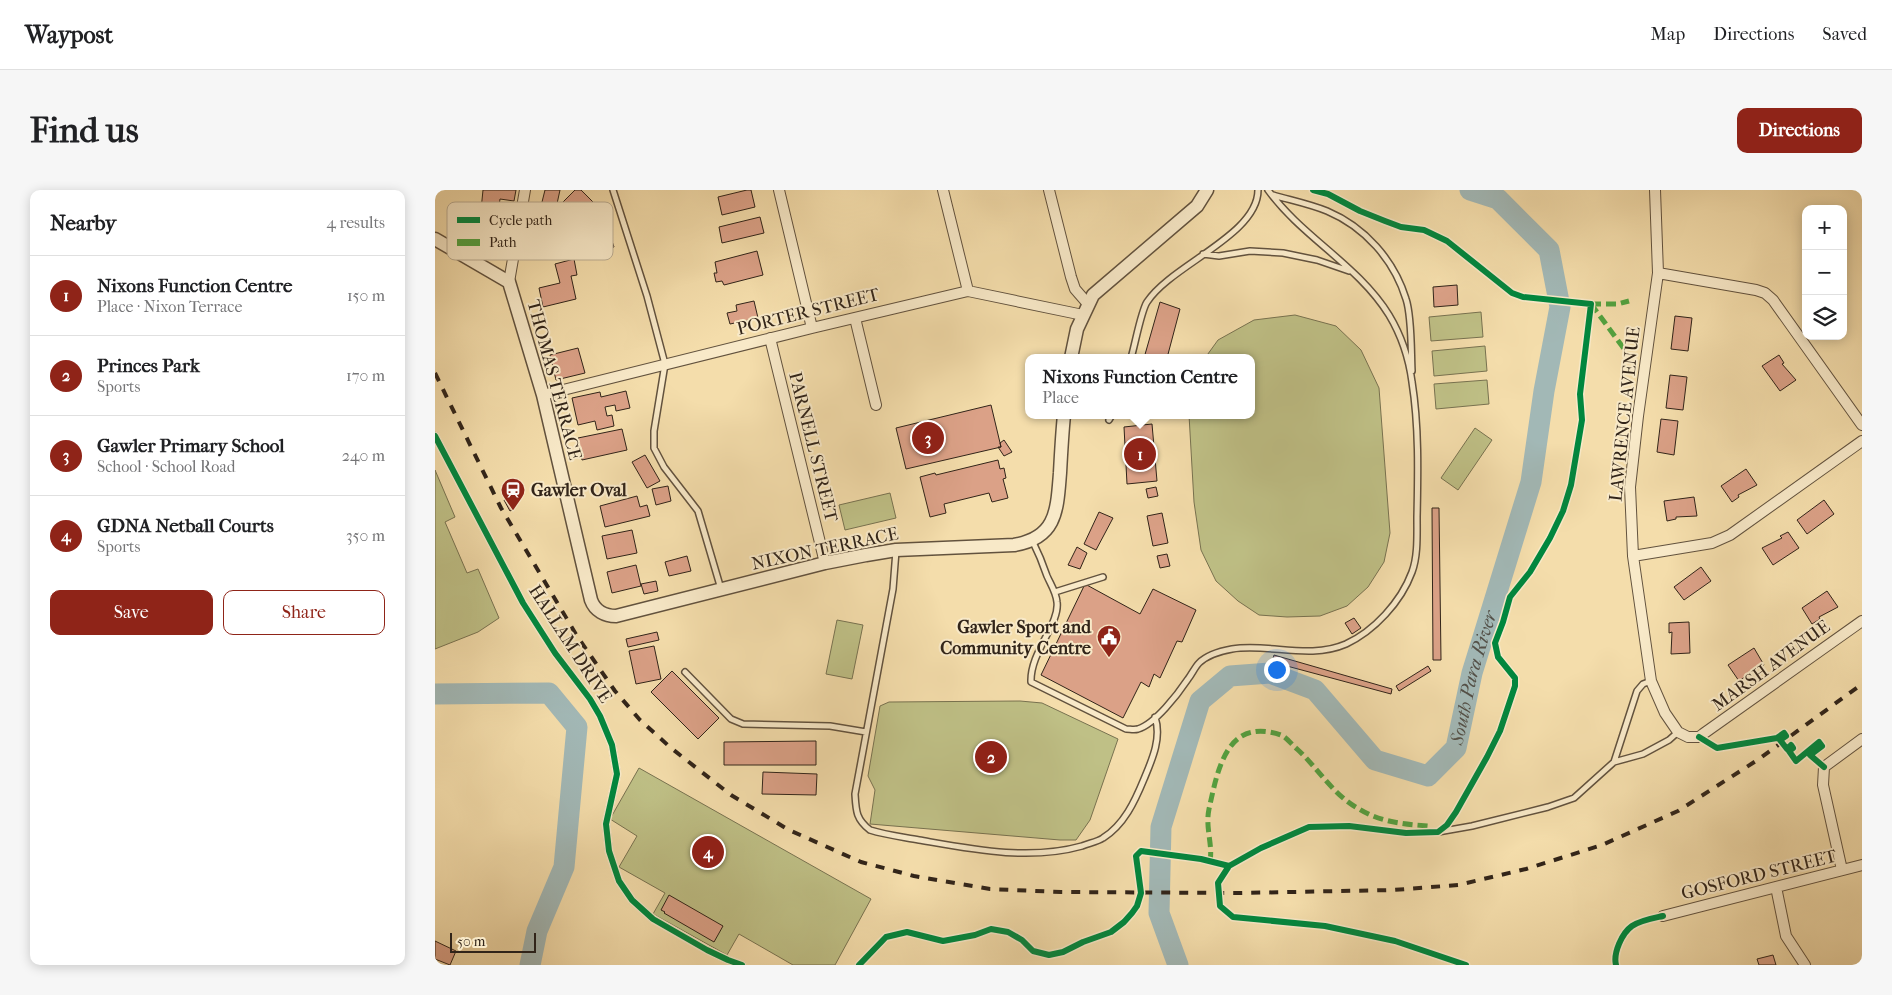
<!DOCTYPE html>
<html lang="en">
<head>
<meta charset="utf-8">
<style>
	body { margin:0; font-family:"IM FELL French Canon",serif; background:#f6f6f6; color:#202124 }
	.controls { position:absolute; right:15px; top:15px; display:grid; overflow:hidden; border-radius:10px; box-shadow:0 2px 12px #0003 }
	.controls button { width:45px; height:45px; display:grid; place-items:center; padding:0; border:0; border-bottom:1px solid #e0e0e0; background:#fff; color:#202124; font:25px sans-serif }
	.scale { position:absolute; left:15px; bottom:12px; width:86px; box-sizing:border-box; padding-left:5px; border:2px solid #312419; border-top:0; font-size:14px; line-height:18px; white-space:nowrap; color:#312419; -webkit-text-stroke:4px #f8e9c8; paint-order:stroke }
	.you { position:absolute; left:841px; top:479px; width:18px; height:18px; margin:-12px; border:4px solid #fff; border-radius:50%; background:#1a73e8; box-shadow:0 0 0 8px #1a73e833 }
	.badge { display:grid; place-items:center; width:32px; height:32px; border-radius:50%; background:#8f2418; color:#fff; font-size:16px; font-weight:700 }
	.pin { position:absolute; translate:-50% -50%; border:2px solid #fff; box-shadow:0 1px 5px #0006 }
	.popup { position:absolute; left:590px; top:164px; width:230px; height:65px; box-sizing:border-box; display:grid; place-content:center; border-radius:10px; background:#fff; filter:drop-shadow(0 1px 4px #0005); font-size:16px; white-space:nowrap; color:#757577 }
	.popup b { font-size:19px; color:#202124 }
	.popup::after { content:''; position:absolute; left:50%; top:100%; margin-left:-10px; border:10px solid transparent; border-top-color:#fff }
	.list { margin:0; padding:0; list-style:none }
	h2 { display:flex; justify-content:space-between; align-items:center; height:65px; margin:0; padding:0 20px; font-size:21px }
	h2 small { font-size:16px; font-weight:400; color:#757577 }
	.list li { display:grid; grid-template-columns:32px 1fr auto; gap:15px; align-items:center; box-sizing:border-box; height:80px; padding:0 20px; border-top:1px solid #e0e0e0 }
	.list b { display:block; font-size:19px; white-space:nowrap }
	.list p { margin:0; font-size:16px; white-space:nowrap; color:#757577 }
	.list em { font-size:16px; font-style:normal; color:#757577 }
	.actions { display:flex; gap:10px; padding:15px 20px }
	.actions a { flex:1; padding:11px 0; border:1px solid #8f2418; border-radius:10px; text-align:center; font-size:18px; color:#8f2418 }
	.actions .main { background:#8f2418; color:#fff }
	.icon { flex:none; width:28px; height:28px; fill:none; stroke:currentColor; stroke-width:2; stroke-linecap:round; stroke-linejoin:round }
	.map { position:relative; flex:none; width:1427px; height:775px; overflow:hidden; border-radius:10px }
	header { display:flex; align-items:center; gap:30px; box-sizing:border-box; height:70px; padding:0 25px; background:#fff; border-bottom:1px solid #e0e0e0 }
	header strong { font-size:24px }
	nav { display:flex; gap:28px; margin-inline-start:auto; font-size:18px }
	.intro { display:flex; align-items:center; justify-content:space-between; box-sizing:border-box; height:120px; padding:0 30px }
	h1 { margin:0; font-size:35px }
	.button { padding:12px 22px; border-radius:10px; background:#8f2418; color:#fff; font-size:18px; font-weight:700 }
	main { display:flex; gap:30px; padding:0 30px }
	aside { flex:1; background:#fff; border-radius:10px; box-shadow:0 2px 12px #0003 }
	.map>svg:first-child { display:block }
	.green { fill:#bfc086; stroke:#787250 }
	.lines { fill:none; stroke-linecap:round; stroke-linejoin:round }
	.river { stroke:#a2b8b6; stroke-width:21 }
	.building { fill:#dba187; stroke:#312419 }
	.service-casing { stroke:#62523e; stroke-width:8 }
	.minor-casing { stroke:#62523e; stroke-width:12 }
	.tertiary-casing { stroke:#62523e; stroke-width:15 }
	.service { stroke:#f8e9c8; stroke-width:5 }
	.minor { stroke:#f8e9c8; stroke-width:10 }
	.tertiary { stroke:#f8e9c8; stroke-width:12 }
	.rail { stroke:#312419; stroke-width:4; stroke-dasharray:9 9; stroke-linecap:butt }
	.quiet { stroke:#52a340; stroke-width:5; stroke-dasharray:10 5; stroke-linecap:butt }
	.cycleway-casing { stroke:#f8e9c8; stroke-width:9 }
	.cycleway { stroke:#00873e; stroke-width:6 }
	.labels { text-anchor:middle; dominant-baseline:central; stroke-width:4; stroke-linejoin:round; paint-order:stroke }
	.street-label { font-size:18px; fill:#312419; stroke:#f8e9c8 }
	.poi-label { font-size:18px; font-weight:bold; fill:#312419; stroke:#f8e9c8; text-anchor:start }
	.water-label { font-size:19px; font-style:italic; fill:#535048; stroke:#f8e9c8 }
	.key { fill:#f8e9c8; stroke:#bcae94; stroke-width:1 }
	.key-label { font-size:14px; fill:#312419 }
</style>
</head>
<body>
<header>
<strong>Waypost</strong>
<nav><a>Map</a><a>Directions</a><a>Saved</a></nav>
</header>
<div class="intro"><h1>Find us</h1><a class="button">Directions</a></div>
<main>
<aside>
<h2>Nearby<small>4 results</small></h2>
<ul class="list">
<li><span class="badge">1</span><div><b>Nixons Function Centre</b><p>Place · Nixon Terrace</p></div><em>150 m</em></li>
<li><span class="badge">2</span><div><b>Princes Park</b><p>Sports</p></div><em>170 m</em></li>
<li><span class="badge">3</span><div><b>Gawler Primary School</b><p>School · School Road</p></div><em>240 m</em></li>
<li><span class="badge">4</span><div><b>GDNA Netball Courts</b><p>Sports</p></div><em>350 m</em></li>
</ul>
<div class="actions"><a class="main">Save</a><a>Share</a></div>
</aside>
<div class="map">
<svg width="1427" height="775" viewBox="0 0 1427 775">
	<rect width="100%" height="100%" fill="#f4ddab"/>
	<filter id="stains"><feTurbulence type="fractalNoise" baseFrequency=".004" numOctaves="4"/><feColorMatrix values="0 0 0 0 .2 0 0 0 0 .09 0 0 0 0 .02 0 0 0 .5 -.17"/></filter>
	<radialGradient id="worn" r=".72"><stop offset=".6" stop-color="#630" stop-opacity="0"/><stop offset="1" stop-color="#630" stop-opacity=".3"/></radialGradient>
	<path class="green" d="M1046,122L1048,147L996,151L994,127Z
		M860,125L901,136L926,160L944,198L955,343L949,372L933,397L912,416L885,426L852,427L824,425L803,411L781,391L766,360L759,312L754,225H816V168H770L783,150L819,130Z
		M1050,156L1052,181L999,186L997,161Z
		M1052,190L1054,214L1001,219L999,194Z
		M1040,238L1057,250L1023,300L1006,288Z
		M0,280L20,327L10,332L32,383L43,379L64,428L43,442L0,459Z
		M455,303L461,328L410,340L404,315Z
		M402,430L428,435L417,489L391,484Z
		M585,511L607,513L683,549L655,630L641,650H625L435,634L440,600L433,586L445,516L454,512Z
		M204,578L436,709L400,775H358L304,744L292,765L218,724L230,703L184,677L202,646L175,629Z"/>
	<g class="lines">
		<g class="river">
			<path d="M0,504L114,503L142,537L129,677L102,741L95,775"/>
			<path id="s1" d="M743,775L724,723L726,637L765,511L795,486L835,483L880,500L940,570L993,586L1021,558L1037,483L1096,292L1109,201L1125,117L1114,60L1063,9L1035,0"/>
		</g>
	</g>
	<path class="building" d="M48,0H81L79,11L65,9L63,24L72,30L56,53L42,43V38L54,21L46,20Z
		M110,0H125L120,23L105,20Z
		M140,0H146L158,12L149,21L146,18L136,28L124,16Z
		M312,0H316L320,17L287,25L283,7Z
		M160,12L175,27L155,46L144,35L154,26L150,21Z
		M325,27L329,43L287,53L284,37Z
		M176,48L179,57L166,61L164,51Z
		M162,51L164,63L146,67L144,54Z
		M322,61L328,85L289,95L287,91L281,92L279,83H282L280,72Z
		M139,69L142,85L136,86L141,109L108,117L104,98L125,93L120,74Z
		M1022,95L1023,115L999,117L998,97Z
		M319,111L323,128L295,134L292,123L302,121L301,115Z
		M725,112L745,119L732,168H709Z
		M1240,126L1257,128L1253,161L1236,159Z
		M143,158L150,183L121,190L115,165Z
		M1344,165L1349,173L1347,174L1361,190L1345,201L1327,176Z
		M1235,185L1252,187L1248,220L1231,218Z
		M191,201L195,218L181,221L180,215L170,217L172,226L177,225L179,236L162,240L160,231L143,235L137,208L165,202L166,207Z
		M556,215L566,257L471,279L461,238Z
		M1226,229L1243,231L1239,265L1222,262Z
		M717,234L722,291L692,294L689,237Z
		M187,239L192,260L147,270L143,248Z
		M569,250L577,262L569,266L563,257H566L565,253Z
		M210,265L225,291L212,298L197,272Z
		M563,270L565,279L569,278L571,288L568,289L573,308L557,312L554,303L509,314L511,323L495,327L485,287L500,283L501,285Z
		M1311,279L1322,295L1303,305L1304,307L1297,312L1286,296Z
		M233,296L236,311L221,315L217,299Z
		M721,297L723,306L713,308L711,299Z
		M202,306L205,317L212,315L215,326L170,337L165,316Z
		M74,307L80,318L75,321L69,310Z
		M1259,307L1262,326L1241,327V329L1232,331L1229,311Z
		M1389,310L1399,324L1372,344L1362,330Z
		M997,318H1004L1006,470H998Z
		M664,322L678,328L661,360L649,354Z
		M727,323L733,353L718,356L712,326Z
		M197,340L202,363L172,369L167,346Z
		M1353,342L1364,358L1338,375L1327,358L1347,348L1345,346Z
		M642,357L652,363L645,379L633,375Z
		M732,364L735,376L725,378L722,366Z
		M252,366L256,381L234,386L230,372Z
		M201,375L206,396L177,403L172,382Z
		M1266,377L1276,391L1249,410L1239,397Z
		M221,391L223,401L209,404L206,394Z
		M650,394L705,424L718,399L761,420L747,452L742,451L725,488L719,484L714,497L706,492L688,528L606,485Z
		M1392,401L1403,417L1384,427L1385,429L1377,434L1367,418Z
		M919,428L926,438L917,444L910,433Z
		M1254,432L1255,463L1236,464L1237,442L1234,443V433Z
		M222,442L224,450L193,457L191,449Z
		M219,456L226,489L201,494L194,461Z
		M1319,458L1329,475L1310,485L1311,486L1304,491L1293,475Z
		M839,465L957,499L956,504L837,472Z
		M993,476L996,481L964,501L961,496Z
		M237,481L284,528L263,549L216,502Z
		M381,551V575H289V552Z
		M328,582L382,584L381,605L327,604Z
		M234,705L288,736L279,752L229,723L230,722L226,720Z
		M0,751L21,761L15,775L0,769Z
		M1338,765L1341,775H1324L1322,769Z"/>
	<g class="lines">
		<defs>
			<path id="service" d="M178,0L212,106L230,174L219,241V258L229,277L263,321L286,399
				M838,5C855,10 875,14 892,21C930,37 959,70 971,109C977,127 976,162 977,181
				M768,64L784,66L815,61L848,63L882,70L914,81
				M696,168C700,155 706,121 712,112C736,75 823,45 823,0
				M674,230L677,225
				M0,246L88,413L120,463L155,509L165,526L177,555L182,584L171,634L174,661L184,691L197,710L218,729L272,760L293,770L307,775
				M597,350C603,362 608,374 612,386C616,395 621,402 622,412C625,434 595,462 596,492L691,539C695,539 699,540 703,539C720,534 743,504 753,489C757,484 760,477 764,473C772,465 786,461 797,459C835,453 874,470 911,454C939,441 966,412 977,382C983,366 982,345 982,327C983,283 984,236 977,192C974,169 966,145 954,125C923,75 867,47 833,0
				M461,361L458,399L420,604C421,621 421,629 435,640C451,645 468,647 484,650C536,659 594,671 647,656C654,653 662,652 668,648C689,635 700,611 709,589C717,570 727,548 720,527
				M620,402L668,387
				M250,482L296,529L308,534L395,536L431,542
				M1179,572L1202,501L1208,494L1216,491
				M1003,642L1037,636L1113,617L1139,608L1179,572L1208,564L1234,550L1243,542"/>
			<path id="minor" d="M344,0L377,138
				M508,0L533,101
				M614,0L636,87L640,99L653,114
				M1220,0L1223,83L1203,226L1195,297L1198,366L1216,491L1230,523L1243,542L1253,547H1264L1268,544L1427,431
				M1223,83L1321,100L1330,103L1338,110L1427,235
				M74,92L90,0
				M420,128L441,215
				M335,148L390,373
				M108,205L377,138L533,101L648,125
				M1198,366L1277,353L1295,345L1427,251
				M1407,680L1388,595L1389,577L1427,549
				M1341,697L1351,746L1370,775
				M1228,726L1427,675"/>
			<path id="tertiary" d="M0,49L74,92L108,205L156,410C160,421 170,426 181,426L390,373L431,365L461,360L579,355C622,348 622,320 625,283C626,264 627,245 629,225
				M636,168L642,139L658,105L762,16L772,0"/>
		</defs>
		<use href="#service" class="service-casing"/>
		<use href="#minor" class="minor-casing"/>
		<use href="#tertiary" class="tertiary-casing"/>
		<use href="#service" class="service"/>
		<use href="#minor" class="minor"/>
		<use href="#tertiary" class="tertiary"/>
		<path class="rail" d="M0,183L66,318L142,446L180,501L205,530L236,558L296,605L354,640L426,672L479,686L555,699L626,702L805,703L958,700L1023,695L1091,679L1167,655L1243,621L1324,569L1427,494"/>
		<path class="quiet" d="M1156,114L1190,160
			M1156,114H1183L1194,111
			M775,672C778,654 770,638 774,619C780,593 787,547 818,542C826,540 840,542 848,546C853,549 857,555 862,559C883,578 898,605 924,619C945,632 968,634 993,636"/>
		<defs>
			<path id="cycleway" d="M878,0L893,4L925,21L950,31L966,37L989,40L1012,51L1077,103L1088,107L1156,114L1145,204L1147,230L1136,295L1128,321L1115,348L1095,382L1075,407L1068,432L1060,453L1063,467L1080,488V496L1065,541L1052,567L1021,622L1012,635L1003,642L971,643L914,636L874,637L826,658L794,676L783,693L785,716L798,727L890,736L960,751L1031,775
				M0,246L88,413L120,463L155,509L165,526L177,555L182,584L171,634L174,661L184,691L197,710L218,729L272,760L293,770L307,775
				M1264,547L1282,558L1342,548L1349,543L1351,546L1345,550L1352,559L1356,555L1358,558L1354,561L1361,571L1384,552L1387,556L1375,565L1389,577
				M424,775L451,747L472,742L508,751L540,745L556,739L573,742L587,750L598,761L614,765L628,762L648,752L676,742L689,732L697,723L702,716L706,703L701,666L706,661L766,669L794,676
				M1181,775C1178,763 1187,743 1197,736C1206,730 1219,728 1228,726"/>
		</defs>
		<use href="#cycleway" class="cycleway-casing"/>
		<use href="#cycleway" class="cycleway"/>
	</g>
	<defs>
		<symbol id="station-pin" viewBox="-11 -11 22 30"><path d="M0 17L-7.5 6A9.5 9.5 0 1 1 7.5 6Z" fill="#8f2418" stroke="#f8e9c8"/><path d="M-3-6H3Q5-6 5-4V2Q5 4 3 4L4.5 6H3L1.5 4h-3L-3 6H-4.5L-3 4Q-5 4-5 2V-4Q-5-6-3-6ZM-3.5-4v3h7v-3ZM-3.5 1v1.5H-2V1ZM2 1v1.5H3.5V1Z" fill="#fff"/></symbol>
		<symbol id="civic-pin" viewBox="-11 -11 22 30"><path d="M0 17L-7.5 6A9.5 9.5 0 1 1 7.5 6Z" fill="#8f2418" stroke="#f8e9c8"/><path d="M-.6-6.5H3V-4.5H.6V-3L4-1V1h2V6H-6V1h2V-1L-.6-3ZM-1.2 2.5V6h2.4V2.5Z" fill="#fff"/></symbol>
	</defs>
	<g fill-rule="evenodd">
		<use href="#station-pin" x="64" y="286" width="28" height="38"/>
		<use href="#civic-pin" x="660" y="433" width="28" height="38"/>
	</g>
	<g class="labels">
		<g class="street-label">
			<text transform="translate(373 122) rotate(-14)">PORTER STREET</text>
			<text transform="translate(119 190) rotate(75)">THOMAS TERRACE</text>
			<text transform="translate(1190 224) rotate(-84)">LAWRENCE AVENUE</text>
			<text transform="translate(378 257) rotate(76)">PARNELL STREET</text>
			<text transform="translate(390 359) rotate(-12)">NIXON TERRACE</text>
			<text transform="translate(135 454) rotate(57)">HALLAM DRIVE</text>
			<text transform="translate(1336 476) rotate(-36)">MARSH AVENUE</text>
			<text transform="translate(1324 685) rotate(-14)">GOSFORD STREET</text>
		</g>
		<g class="poi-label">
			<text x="96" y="300">Gawler Oval</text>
			<text x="656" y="437" text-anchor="end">Gawler Sport and<tspan x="656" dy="21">Community Centre</tspan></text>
		</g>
		<g class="water-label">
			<text stroke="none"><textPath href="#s1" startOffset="660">South Para River</textPath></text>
		</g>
	</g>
	<rect x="12" y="12" width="166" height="58" rx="8" class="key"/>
	<rect x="22" y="27" width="23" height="6" fill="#00873e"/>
	<rect x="22" y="49" width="23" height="7" fill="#52a340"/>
	<g class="key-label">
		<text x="54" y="35">Cycle path</text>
		<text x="54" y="57">Path</text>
	</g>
	<rect width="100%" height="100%" filter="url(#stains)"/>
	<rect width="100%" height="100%" fill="url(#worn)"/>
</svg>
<div class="controls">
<button>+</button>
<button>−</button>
<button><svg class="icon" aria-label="layers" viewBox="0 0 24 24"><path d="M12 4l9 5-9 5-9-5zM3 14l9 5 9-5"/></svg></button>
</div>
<div class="scale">50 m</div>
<div class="you"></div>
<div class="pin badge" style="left:705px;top:264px">1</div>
<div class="popup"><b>Nixons Function Centre</b>Place</div>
<div class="pin badge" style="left:556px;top:567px">2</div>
<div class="pin badge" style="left:493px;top:248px">3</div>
<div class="pin badge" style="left:273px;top:662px">4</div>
</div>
</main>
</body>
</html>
